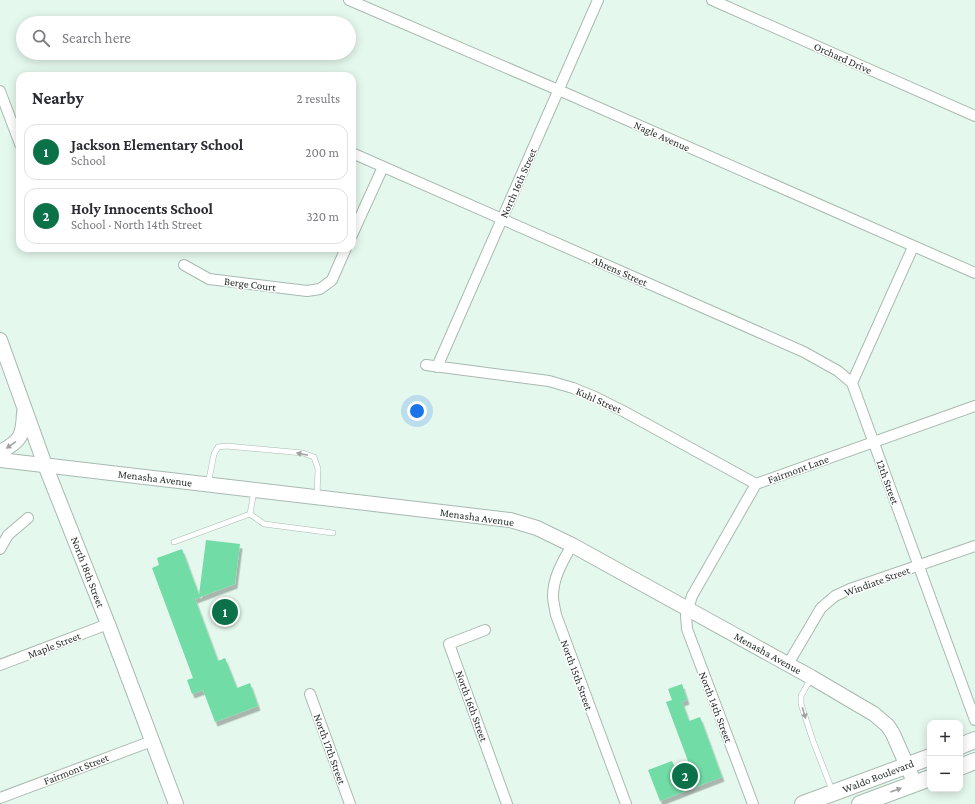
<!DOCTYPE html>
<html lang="en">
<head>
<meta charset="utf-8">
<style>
	body { margin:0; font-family:"Crimson Pro",serif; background:#f2f2f3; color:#2b2b33 }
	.controls { position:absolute; right:12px; bottom:12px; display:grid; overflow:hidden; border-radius:8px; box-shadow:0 2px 10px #0003 }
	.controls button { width:36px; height:36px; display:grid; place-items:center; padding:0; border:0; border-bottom:1px solid #e1e1e2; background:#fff; color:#2b2b33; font:20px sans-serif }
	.you { position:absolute; left:417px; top:411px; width:14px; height:14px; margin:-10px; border:3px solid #fff; border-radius:50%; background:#1a73e8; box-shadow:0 0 0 6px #1a73e833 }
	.badge { display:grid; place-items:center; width:26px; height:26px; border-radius:50%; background:#0a7148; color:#fff; font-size:13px; font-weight:700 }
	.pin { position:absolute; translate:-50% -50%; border:2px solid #fff; box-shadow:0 1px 4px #0006 }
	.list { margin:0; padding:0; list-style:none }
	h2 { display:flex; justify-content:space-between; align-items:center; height:52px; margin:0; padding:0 16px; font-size:17px }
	h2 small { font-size:13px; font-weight:400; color:#7c7c81 }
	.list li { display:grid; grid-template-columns:26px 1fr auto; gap:12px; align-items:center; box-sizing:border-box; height:56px; margin:0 8px 8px; padding:0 8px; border:1px solid #e1e1e2; border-radius:12px }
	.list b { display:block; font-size:15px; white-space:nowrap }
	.list p { margin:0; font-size:13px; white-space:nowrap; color:#7c7c81 }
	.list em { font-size:13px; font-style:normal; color:#7c7c81 }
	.icon { flex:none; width:22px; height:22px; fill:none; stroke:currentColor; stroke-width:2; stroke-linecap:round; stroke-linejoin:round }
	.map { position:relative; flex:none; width:975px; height:804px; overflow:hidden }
	.search { position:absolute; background:#fff; box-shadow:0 2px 10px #0003; left:16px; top:16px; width:340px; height:44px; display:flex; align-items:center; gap:10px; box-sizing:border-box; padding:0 14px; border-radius:22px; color:#7c7c81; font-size:15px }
	.panel { position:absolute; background:#fff; box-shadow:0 2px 10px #0003; left:16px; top:72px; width:340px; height:180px; border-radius:12px }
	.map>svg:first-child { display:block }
	.building { fill:#71dca5; filter:url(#shadow) }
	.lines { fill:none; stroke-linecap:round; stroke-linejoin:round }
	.lane-casing { stroke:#a8baaf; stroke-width:6 }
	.street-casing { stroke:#a8baaf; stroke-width:12 }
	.secondary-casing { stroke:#a8baaf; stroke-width:16 }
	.primary-casing { stroke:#a8baaf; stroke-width:18 }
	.lane { stroke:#fff; stroke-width:5 }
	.street { stroke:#fff; stroke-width:10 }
	.secondary { stroke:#fff; stroke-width:14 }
	.primary { stroke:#fff; stroke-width:16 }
	.oneway { fill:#9ea19f }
	.labels { text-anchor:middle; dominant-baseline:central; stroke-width:3; stroke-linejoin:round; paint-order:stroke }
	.street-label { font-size:11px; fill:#272f2a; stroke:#fff }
</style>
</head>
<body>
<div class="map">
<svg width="975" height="804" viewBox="0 0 975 804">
	<defs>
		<filter id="shadow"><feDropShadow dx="2.5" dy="4.5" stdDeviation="0" flood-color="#0004"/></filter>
	</defs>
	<rect width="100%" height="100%" fill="#e5f8ed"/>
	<path class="building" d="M206,540L240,544L235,584L195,599L218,661L225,658L237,688L250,683L258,706L215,722L203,690L192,694L187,680L193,678L152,568L159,565L157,558L182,549L199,595Z
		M682,684L687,700L682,702L689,721L700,717L722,777L660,801L648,770L672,761L678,774L691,769L666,702L672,700L668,689Z"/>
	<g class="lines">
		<defs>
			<path id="lane" d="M208,484L214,454L218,447L227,446L303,453L314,457L318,469L317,496
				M254,491L250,514L264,524L333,533
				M174,542L250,514
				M811,678L801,696V704L813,741L832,790"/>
			<path id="street" d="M349,0L570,95L975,273
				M712,0L975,116
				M0,91L20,144
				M352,153L804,352L838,371L852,383
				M352,235L383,167
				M913,247L852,383L975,720
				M184,265L209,279L307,291L320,289L332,280L346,248
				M426,365L549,381L573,388L595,397L623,411L756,484
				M437,367L598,0
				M572,545C563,561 553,577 553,596C553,602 555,609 556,615L626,804
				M0,549L8,535L28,518
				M485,630L449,644L507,804
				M788,664L821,608L835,596L850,589L975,546
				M0,665L108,624
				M310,694L350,804
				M0,798L152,741
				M753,804L687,629L686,615L692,596L756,484L975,406"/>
			<path id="secondary" d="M0,340L45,465L108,624L176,804
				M0,452C21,441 23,436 24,413
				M0,460L510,520L537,528L572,545L811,677L874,714L888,726L893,734L915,784"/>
			<path id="primary" d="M960,746L975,740
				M960,767L975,761
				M803,804L930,757
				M860,804L930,778"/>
		</defs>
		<use href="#lane" class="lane-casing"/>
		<use href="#street" class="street-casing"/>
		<use href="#secondary" class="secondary-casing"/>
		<use href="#primary" class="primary-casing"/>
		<use href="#lane" class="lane"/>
		<use href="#street" class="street"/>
		<use href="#secondary" class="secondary"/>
		<use href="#primary" class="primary"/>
	</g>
	<defs><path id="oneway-solid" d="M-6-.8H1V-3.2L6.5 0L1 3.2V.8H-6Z"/></defs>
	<g class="oneway">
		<use href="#oneway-solid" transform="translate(11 445) rotate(145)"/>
		<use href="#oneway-solid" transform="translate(302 454) rotate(-168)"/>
		<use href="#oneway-solid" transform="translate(804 713) rotate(73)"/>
		<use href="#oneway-solid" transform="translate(896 790) rotate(-20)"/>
	</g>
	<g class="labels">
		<g class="street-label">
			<text transform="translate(843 58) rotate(24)">Orchard Drive</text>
			<text transform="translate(662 136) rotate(24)">Nagle Avenue</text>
			<text transform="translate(518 183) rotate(-66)">North 16th Street</text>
			<text transform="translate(620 271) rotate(24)">Ahrens Street</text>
			<text transform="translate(250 284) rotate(7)">Berge Court</text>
			<text transform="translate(599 400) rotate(24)">Kuhl Street</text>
			<text transform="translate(798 469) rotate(-20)">Fairmont Lane</text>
			<text transform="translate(155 478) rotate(7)">Menasha Avenue</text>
			<text transform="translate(888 482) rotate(70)">12th Street</text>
			<text transform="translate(477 517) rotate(8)">Menasha Avenue</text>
			<text transform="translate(88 572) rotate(69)">North 18th Street</text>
			<text transform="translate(877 581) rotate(-20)">Windiate Street</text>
			<text transform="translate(54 645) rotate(-21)">Maple Street</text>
			<text transform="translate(768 653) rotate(29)">Menasha Avenue</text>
			<text transform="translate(577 675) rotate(70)">North 15th Street</text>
			<text transform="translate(472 706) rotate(70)">North 16th Street</text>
			<text transform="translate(716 707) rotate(69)">North 14th Street</text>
			<text transform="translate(330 749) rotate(70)">North 17th Street</text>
			<text transform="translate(76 769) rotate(-21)">Fairmont Street</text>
			<text transform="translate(878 776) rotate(-21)">Waldo Boulevard</text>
		</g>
	</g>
</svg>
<div class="controls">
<button>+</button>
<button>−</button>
</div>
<div class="you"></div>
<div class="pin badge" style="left:225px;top:612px">1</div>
<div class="pin badge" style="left:685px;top:776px">2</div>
<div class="search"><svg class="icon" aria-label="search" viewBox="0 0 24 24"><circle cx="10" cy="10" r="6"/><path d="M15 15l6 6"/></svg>Search here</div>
<section class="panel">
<h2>Nearby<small>2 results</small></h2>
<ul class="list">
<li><span class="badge">1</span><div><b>Jackson Elementary School</b><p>School</p></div><em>200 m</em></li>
<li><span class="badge">2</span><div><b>Holy Innocents School</b><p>School · North 14th Street</p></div><em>320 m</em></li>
</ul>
</section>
</div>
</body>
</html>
